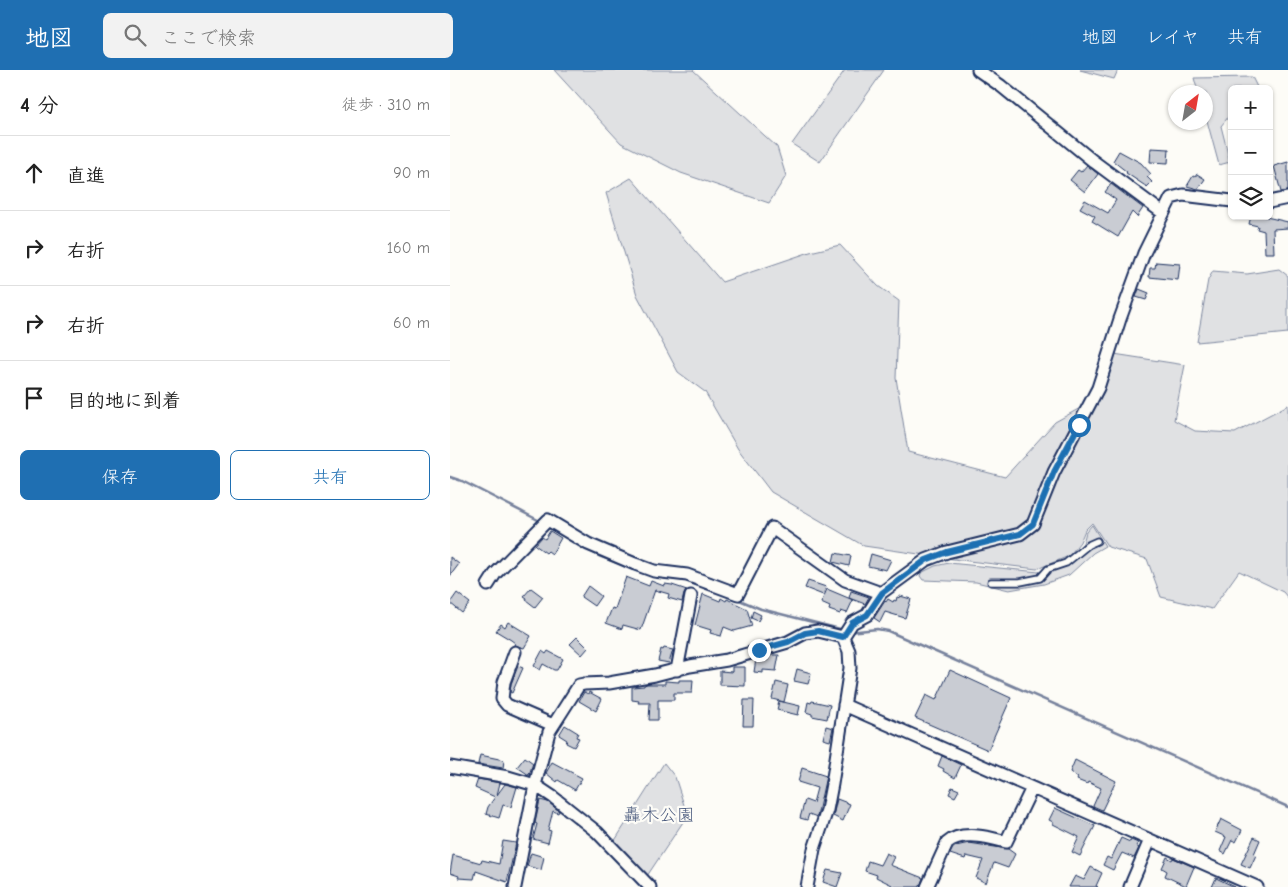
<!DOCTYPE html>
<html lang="ja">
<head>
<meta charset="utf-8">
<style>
	body { margin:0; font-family:"Comic Neue","Klee One",sans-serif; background:#f2f2f2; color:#222 }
	.controls { position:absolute; right:15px; top:15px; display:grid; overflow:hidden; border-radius:8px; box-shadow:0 1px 4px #0004 }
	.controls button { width:45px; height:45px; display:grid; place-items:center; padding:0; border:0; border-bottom:1px solid #e0e0e0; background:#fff; color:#222; font:25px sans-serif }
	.compass { position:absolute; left:718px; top:15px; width:45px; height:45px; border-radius:50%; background:#fff; box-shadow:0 1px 4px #0004; rotate:31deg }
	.stop { position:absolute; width:15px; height:15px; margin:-11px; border:4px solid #1f6fb2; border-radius:50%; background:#fff }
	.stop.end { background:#1f6fb2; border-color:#fff; box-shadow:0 1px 5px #0008 }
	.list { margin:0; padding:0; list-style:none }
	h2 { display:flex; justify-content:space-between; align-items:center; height:65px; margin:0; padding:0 20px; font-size:21px }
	h2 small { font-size:16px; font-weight:400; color:#767676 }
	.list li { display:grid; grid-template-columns:32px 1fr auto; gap:15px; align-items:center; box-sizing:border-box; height:75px; padding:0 20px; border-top:1px solid #e0e0e0 }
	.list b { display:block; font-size:19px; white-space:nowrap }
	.list em { font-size:16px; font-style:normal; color:#767676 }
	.actions { display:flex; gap:10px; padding:15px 20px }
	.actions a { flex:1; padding:11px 0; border:1px solid #1f6fb2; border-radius:8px; text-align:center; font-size:18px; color:#1f6fb2 }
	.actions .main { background:#1f6fb2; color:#fff }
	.icon { flex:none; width:28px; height:28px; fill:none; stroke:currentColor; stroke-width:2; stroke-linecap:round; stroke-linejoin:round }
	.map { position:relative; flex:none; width:838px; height:817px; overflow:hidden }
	header { display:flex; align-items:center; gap:30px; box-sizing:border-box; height:70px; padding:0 25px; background:#1f6fb2; color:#fff }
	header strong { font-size:24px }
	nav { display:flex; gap:28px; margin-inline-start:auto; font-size:18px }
	.search { width:350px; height:45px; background:#f2f2f2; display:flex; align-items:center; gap:12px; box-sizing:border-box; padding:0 18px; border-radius:8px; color:#767676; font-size:19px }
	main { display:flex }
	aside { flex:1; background:#fff }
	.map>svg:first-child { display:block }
	.green { fill:#e0e1e3; stroke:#7e88a0 }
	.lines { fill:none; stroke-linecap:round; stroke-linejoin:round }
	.stream { stroke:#76819c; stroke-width:2.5 }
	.building { fill:#c9ccd3; stroke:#1b2f5e }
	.service-casing { stroke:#1b2f5e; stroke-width:9 }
	.minor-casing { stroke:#1b2f5e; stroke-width:15 }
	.service { stroke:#fdfcf7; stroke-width:5.5 }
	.minor { stroke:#fdfcf7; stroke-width:11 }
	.route { stroke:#1f6fb2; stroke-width:6 }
	.labels { text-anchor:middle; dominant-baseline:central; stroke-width:4.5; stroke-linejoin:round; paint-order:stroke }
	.park-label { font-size:18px; fill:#4c5c7f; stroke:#fdfcf7 }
</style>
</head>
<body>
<header>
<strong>地図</strong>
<div class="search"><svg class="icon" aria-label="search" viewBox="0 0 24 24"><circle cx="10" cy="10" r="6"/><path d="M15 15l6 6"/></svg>ここで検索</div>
<nav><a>地図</a><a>レイヤ</a><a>共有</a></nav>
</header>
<main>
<aside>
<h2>4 分<small>徒歩 · 310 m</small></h2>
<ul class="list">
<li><svg class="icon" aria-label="ahead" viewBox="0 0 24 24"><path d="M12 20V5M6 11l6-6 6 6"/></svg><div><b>直進</b></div><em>90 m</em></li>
<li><svg class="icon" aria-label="right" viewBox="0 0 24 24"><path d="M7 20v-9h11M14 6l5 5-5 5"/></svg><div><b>右折</b></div><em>160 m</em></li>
<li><svg class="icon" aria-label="right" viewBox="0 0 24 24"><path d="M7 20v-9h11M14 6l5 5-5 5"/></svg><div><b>右折</b></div><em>60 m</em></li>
<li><svg class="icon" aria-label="arrive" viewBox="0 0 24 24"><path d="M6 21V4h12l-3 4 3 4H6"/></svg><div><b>目的地に到着</b></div></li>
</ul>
<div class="actions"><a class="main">保存</a><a>共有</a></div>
</aside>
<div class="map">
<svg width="838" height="817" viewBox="0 0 838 817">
	<rect width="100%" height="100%" fill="#fdfcf7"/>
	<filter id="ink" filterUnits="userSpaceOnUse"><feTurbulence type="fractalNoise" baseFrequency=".02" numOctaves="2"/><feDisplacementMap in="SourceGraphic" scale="10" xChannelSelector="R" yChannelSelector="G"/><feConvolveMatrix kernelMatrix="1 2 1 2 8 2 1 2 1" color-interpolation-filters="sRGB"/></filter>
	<g filter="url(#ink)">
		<path class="green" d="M104,0H243L327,77L336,106L319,133L231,103L171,73Z
			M395,0H434L370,92L342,74Z
			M630,0H668L664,9Z
			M802,7L808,19H782V46H779L771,56L780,92L769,95L756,47V22H748L744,8Z
			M181,108L272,212L360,182L390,175L428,216L449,231L446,308L458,382L555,407L605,352L650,327L664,284L735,295L724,350L745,361L785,363L838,335V528L833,522L789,501L762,539L711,527L697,489L658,477L642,453L635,460L630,472L619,486L587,499L510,490L414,476L321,422L288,379L255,322L228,302L187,225L156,123Z
			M829,199L838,206V263L747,272L758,210L763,201L797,204Z
			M642,455L655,476L643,483L619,505L594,514L559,520L526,512L473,510L470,506L471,503L485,496L499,493L589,502L621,487L633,473L636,462Z
			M214,693L225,707L234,735L233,752L197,806L164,772Z"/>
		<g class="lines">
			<path class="stream" d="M0,407L12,411L90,451
				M136,479L149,486L186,500
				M287,529L311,539L394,560
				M399,562L427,559L438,561L838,737"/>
		</g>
		<path class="building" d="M701,78L719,79L718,93L700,92Z
			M669,81L691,93L701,104L697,107L702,112L697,117L676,103L677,102L663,91Z
			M838,92V121L831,122L824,96Z
			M637,95L648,104L635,122L620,110L628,100L631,102Z
			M747,104L755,109L748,119L737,116L743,106L745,107Z
			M661,114L693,138L687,147L682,142L668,167L642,151L645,146L630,138L635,130L658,143L666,130L655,122Z
			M801,146H812L838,152V158L823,159L824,183H815L814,161L807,159L808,156L799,154Z
			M706,192L730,194L728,210L699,207L700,198H705Z
			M689,219L699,223L696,230L686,227Z
			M100,461L111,468L102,484L98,481L96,483L85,475L92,467L95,469Z
			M385,483L401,486L399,496L383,492Z
			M421,484L441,490L436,500L418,496Z
			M0,487L9,494L0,506Z
			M176,507L199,516L201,511L214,516L215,514L222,515L237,520L234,524L232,532L218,528L219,524L205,520L191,560L173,555L172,559L156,553L162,538L165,539Z
			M358,511L376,517L373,525L355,518Z
			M138,516L151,526L144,536L131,527Z
			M81,518L93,527L85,537L76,530L77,528L74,526Z
			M377,519L403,530L397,543L391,541L390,544L379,540L380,537L371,533Z
			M401,521L419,527L415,534L399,528Z
			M7,523L20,533L12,543L0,533Z
			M253,524L270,531L271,528L276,531L277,529L297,539L302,556L284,561L274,557L271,566L260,563L261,560L245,555Z
			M450,526L461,529L455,548L435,542L430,552L424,548L435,531L436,532L438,529L443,532L444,530L446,531L447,527L450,528Z
			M303,541L311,545L308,551L301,548Z
			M58,552L81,566L74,578L64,575L65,573L61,570L46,561L51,554L55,557Z
			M127,567L138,578L132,585L120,574Z
			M214,578L223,580L219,593L208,591L211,579L213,580Z
			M92,581L96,584L98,581L113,589L107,600H104L93,594L90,600L84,596Z
			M322,585H329L326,601L313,600V603L304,602L306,589L318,590V586Z
			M68,596L73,598L62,623L60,622L61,614Z
			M282,597H295V616L270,615V601L282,602Z
			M347,599L361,603L358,614L344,611Z
			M500,600L561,628L538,680L465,648L476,625L486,630Z
			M229,610H243L242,623H224V630H208V650H199L200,633H188L189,631L182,630V617L194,616V615L197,614H215V611L229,612Z
			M326,612L338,615L334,632L322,629Z
			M134,622L138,624L139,622L152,629L146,641L129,631Z
			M294,630H304L303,656H293Z
			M329,631L350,636L348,645L327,640Z
			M362,631L380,635L377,649L362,646V644L356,642L358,632L361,633Z
			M115,655L128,663L126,667L129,668L124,677L116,673L117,670L109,665Z
			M376,656L383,658L380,671L373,669Z
			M30,685L54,690L53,698L28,694Z
			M492,686L511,695L505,708L493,701L494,699L488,696Z
			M75,687L83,693L79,705L67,697Z
			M625,690L666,711L652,740L643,736L651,718L638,712L637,714L627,710L628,708L620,702Z
			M102,692L132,708L125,720L108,710L107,712L96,703Z
			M352,698L376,706L367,747L359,744L357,750L350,748L355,730L363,733L367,718L348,712Z
			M28,709L50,713L47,725L55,714L67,717L61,737L53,735L49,748L36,744L38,737L45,727L25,718Z
			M502,717L509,720L505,727L499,724Z
			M387,729L400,734L393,751L383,746Z
			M90,730L98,732L109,741L108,743L103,741L98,760L101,761L98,773L83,769L87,754L85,753Z
			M605,738L645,756L630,786L622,782L629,767L603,754V752L599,750Z
			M771,749L792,760L786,772L782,770L775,784L770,781L776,767L765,762Z
			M804,767L810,770L804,784L806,785L800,798L791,794Z
			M671,768L680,772L681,770L688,773L686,776L689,778L684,788L672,783L663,800L653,795L657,787L661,789Z
			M53,771L66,773L57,812L26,801L24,809L8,808L9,806L0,803L3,785L31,793L32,790L49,794Z
			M519,773L558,779L565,784L558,798L544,793L536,813L526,808L533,790L516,786L515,789L500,784L503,778L506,776Z
			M81,783L94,787L91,800L77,796Z
			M436,783L444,787L440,795L473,808L470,817H441L442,815L426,807L427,805L415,801L418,791L430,795Z
			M717,787L722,790L723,788L744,797L736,816L715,806L717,801L712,798Z
			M641,797L652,803L646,816L648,817H619L625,806L634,810Z
			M377,800L392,803L387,817L373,812Z
			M766,808L785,817H762Z"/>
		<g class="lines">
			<defs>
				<path id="service" d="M541,512H570L590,508L598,499L616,493L638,475L647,471"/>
				<path id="minor" d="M528,0L551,16L643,91L713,143
					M819,132L838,128
					M38,515L45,504L98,450L138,474L185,494L204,501L237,505L288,524L322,458L395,510L431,523
					M393,567L402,553L417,545L431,523L476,490L497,482L570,464L583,454L604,402L648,318L670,249L694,183L721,128L733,125L782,131
					M65,582L54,612L52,629L57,635L103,655
					M227,600L241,526
					M394,635L807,817
					M0,697L58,707L85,715L103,727L147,762L200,817
					M65,817L85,715L99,662L129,615L134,614L159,613L205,605L240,596L277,590L338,572L355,563L368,561L393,567
					M357,817L364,779L377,740L382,714L400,598L399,581L393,567
					M477,817L497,773C511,760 539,767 556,772L582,718
					M680,817L700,770"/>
			</defs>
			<use href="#service" class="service-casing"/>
			<use href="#minor" class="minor-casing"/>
			<use href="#service" class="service"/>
			<use href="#minor" class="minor"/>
		</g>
	</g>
	<g class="lines" filter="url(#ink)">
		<path class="route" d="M309,580L338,572L355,563L368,561L393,567L402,553L417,545L432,523L476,490L497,482L570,464L583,454L604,402L629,355"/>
	</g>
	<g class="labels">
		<g class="park-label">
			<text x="209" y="745">轟木公園</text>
		</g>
	</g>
</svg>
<div class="controls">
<button>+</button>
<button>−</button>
<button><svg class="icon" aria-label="layers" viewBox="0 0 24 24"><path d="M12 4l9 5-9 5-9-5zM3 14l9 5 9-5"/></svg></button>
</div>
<svg class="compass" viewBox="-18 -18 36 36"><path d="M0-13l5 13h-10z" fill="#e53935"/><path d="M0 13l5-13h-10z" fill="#767676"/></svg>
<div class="stop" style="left:629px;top:355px"></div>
<div class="stop end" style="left:309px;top:580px"></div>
</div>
</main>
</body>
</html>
